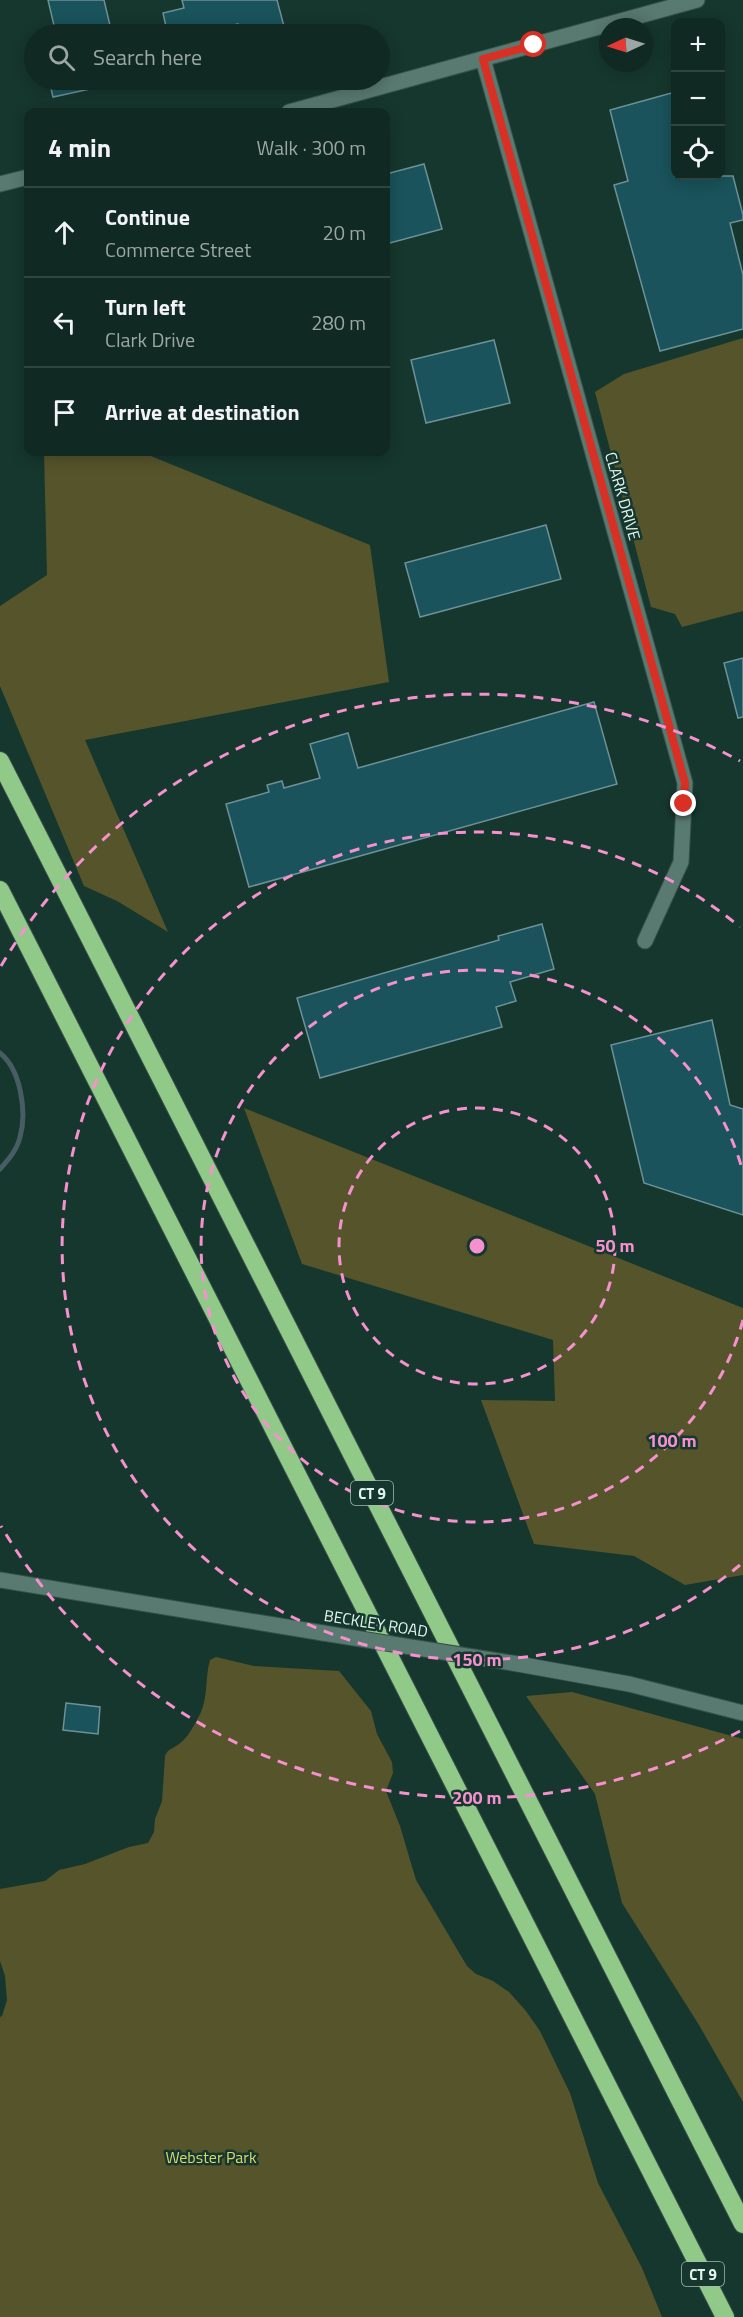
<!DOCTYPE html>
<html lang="en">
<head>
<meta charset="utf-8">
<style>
	body { margin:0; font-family:"Titillium Web",sans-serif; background:#1e352f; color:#f1f3f6 }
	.controls { position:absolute; right:18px; top:18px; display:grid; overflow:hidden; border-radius:12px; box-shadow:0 3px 15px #0003 }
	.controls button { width:54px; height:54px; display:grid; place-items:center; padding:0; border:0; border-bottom:2px solid #304540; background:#102922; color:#f1f3f6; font:30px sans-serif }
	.compass { position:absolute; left:599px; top:18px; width:54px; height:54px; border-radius:50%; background:#102922; box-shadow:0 3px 15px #0003; rotate:266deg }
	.stop { position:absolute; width:18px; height:18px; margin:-14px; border:4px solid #d93025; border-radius:50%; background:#fff }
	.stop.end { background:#d93025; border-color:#fff; box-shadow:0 2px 6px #0008 }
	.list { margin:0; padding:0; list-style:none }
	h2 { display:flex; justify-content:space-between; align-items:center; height:78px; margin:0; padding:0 24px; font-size:26px }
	h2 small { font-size:20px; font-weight:400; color:#9ca6a5 }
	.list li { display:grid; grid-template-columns:39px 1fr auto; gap:18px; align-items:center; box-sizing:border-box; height:90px; padding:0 24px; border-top:2px solid #304540 }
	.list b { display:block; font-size:22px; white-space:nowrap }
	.list p { margin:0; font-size:20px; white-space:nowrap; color:#9ca6a5 }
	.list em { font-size:20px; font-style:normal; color:#9ca6a5 }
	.icon { flex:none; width:33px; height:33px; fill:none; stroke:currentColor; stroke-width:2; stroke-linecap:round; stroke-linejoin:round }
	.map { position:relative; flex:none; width:743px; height:2317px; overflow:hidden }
	.search { position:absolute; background:#102922; box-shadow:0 3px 15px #0003; left:24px; top:24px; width:366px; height:66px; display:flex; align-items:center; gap:15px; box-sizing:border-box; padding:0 21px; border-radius:33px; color:#9ca6a5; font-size:22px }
	.panel { position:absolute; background:#102922; box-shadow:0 3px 15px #0003; left:24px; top:108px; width:366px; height:348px; border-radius:12px }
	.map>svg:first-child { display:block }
	.green { fill:#55542b }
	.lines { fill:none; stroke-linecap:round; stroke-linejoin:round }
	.stream { stroke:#485c64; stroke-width:5 }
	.building { fill:#1a535b; stroke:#6c9197; stroke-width:1.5 }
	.minor-casing { stroke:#36514b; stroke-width:17 }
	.highway-casing { stroke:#36514b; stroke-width:20 }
	.minor { stroke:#597a71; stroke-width:15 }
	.highway { stroke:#91ca88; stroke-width:18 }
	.minor-bridge-casing { stroke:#36514b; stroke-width:17; stroke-linecap:butt }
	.minor-bridge { stroke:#597a71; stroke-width:15 }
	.route { stroke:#d93025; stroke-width:8 }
	.ring { fill:none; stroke:#f690cf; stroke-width:3; stroke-dasharray:10 8 }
	.labels { text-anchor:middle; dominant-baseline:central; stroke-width:5; stroke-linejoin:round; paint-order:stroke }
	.shield { fill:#16372e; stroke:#a5bbb4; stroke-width:1.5 }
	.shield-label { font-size:15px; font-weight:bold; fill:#e2f4ee }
	.street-label { font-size:16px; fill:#e2f4ee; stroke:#16372e }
	.park-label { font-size:16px; fill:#dad76e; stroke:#16372e }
	.centre { fill:#f690cf; stroke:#16372e; stroke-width:3 }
	.ring-label { font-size:18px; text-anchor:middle; font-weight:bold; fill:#f690cf; stroke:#16372e; stroke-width:5; stroke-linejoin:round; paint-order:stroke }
</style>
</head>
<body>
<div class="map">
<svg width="743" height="2317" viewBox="0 0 743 2317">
	<rect width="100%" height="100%" fill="#16372e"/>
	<path class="green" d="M743,338V611L682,627L675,614L651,607L595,392L624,374Z
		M44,452H141L370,545L389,682L85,740L168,932L117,901L84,886L0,686V606L47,575Z
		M244,1108L743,1308V1575L685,1585L634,1556L534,1544L481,1400L555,1401L553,1340L302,1264Z
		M216,1657L254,1666L339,1671L371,1711L377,1734L392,1762L393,1773L386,1791L400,1826L416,1880L467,1966L476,1974L493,1981L509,1992L526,2011L540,2031L570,2093L598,2183L642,2268L662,2317H0V2017L2,2016L7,2000L5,1976L0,1961V1889L45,1881L59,1870L85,1864L129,1847L148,1843L154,1832L155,1819L162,1801L165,1756C168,1748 173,1749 179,1744C188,1738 196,1722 201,1712C208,1696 205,1677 210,1660Z
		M572,1692L743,1739V2102L699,2025L622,1903L595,1794L526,1696Z"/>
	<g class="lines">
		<path class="stream" d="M0,1053C21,1070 27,1112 20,1137C17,1150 8,1160 0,1169"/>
	</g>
	<path class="building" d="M48,0H104L112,34H56Z
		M182,0H277L286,34H241L238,24L198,34H191L188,26L167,31L163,13L184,8Z
		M49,80H104V86L53,97Z
		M675,92V176H733L743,215V220L730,223L743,275V329L660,351L614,185L628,181L610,110Z
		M424,164L442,229L386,244V174Z
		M494,340L510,403L426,423L411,360Z
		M546,525L561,579L420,617L405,563Z
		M743,658V717L738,718L724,663Z
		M594,702L617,784L249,887L226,804L269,792L267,785L282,781L284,788L320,778L310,744L348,733L358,768Z
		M542,924L554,969L510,982L516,1001L496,1007L502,1027L320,1078L297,998L499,940L498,936Z
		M712,1020L730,1105L743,1109V1215L644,1183L611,1045Z
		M66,1703L100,1707L98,1734L63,1730Z"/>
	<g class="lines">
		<defs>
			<path id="minor" d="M483,59L685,783L681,862L645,941
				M289,112L697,0
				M0,184L28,177
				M0,1580L323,1633
				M518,1664L629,1684L743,1713"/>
			<path id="highway" d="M0,761L743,2224
				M0,890L725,2317"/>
		</defs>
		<use href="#minor" class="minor-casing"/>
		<use href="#highway" class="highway-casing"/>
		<use href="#minor" class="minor"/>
		<use href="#highway" class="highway"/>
		<defs>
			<path id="minor-bridge" d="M323,1633L518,1664"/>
		</defs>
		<use href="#minor-bridge" class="minor-bridge-casing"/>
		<use href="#minor-bridge" class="minor-bridge"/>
	</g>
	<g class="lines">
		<path class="route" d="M534,45L483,59L685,783L684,804"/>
	</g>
	<g class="ring">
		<circle cx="477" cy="1246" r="138"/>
		<path d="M743 1320A276 276 0 1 1 743 1172"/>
		<path d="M740 1565A414 414 0 1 1 740 927"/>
		<path d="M740 1731A552 552 0 0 1 1 1526M1 966A552 552 0 0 1 740 761"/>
	</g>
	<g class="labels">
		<g class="shield">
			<rect x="351" y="1481" width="42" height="24" rx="4.5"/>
			<rect x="682" y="2262" width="42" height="24" rx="4.5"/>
		</g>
		<g class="shield-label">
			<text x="372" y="1493">CT 9</text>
			<text x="703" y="2274">CT 9</text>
		</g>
		<g class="street-label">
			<text transform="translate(623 496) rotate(74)">CLARK DRIVE</text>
			<text transform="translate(376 1623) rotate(9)">BECKLEY ROAD</text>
		</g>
		<g class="park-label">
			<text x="211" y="2157">Webster Park</text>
		</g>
	</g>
	<circle cx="477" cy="1246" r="9" class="centre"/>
	<g class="ring-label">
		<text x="615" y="1252">50 m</text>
		<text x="672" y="1447">100 m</text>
		<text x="477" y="1666">150 m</text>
		<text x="477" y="1804">200 m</text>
	</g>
</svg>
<div class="controls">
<button>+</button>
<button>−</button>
<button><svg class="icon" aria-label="locate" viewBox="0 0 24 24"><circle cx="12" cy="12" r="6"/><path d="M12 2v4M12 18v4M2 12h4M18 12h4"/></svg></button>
</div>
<svg class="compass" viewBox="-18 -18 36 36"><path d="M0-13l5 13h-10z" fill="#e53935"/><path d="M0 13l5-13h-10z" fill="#9ca6a5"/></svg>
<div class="stop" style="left:534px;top:45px"></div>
<div class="stop end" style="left:684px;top:804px"></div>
<div class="search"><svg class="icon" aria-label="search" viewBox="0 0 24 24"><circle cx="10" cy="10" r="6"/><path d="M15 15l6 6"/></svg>Search here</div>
<section class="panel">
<h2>4 min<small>Walk · 300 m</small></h2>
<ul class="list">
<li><svg class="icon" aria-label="ahead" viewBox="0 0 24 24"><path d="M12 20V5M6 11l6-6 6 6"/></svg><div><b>Continue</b><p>Commerce Street</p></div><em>20 m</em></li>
<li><svg class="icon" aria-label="left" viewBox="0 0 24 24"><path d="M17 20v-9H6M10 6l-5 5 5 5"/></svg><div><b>Turn left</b><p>Clark Drive</p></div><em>280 m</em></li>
<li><svg class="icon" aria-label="arrive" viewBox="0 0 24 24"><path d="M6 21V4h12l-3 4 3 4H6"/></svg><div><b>Arrive at destination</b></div></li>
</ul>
</section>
</div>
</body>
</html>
